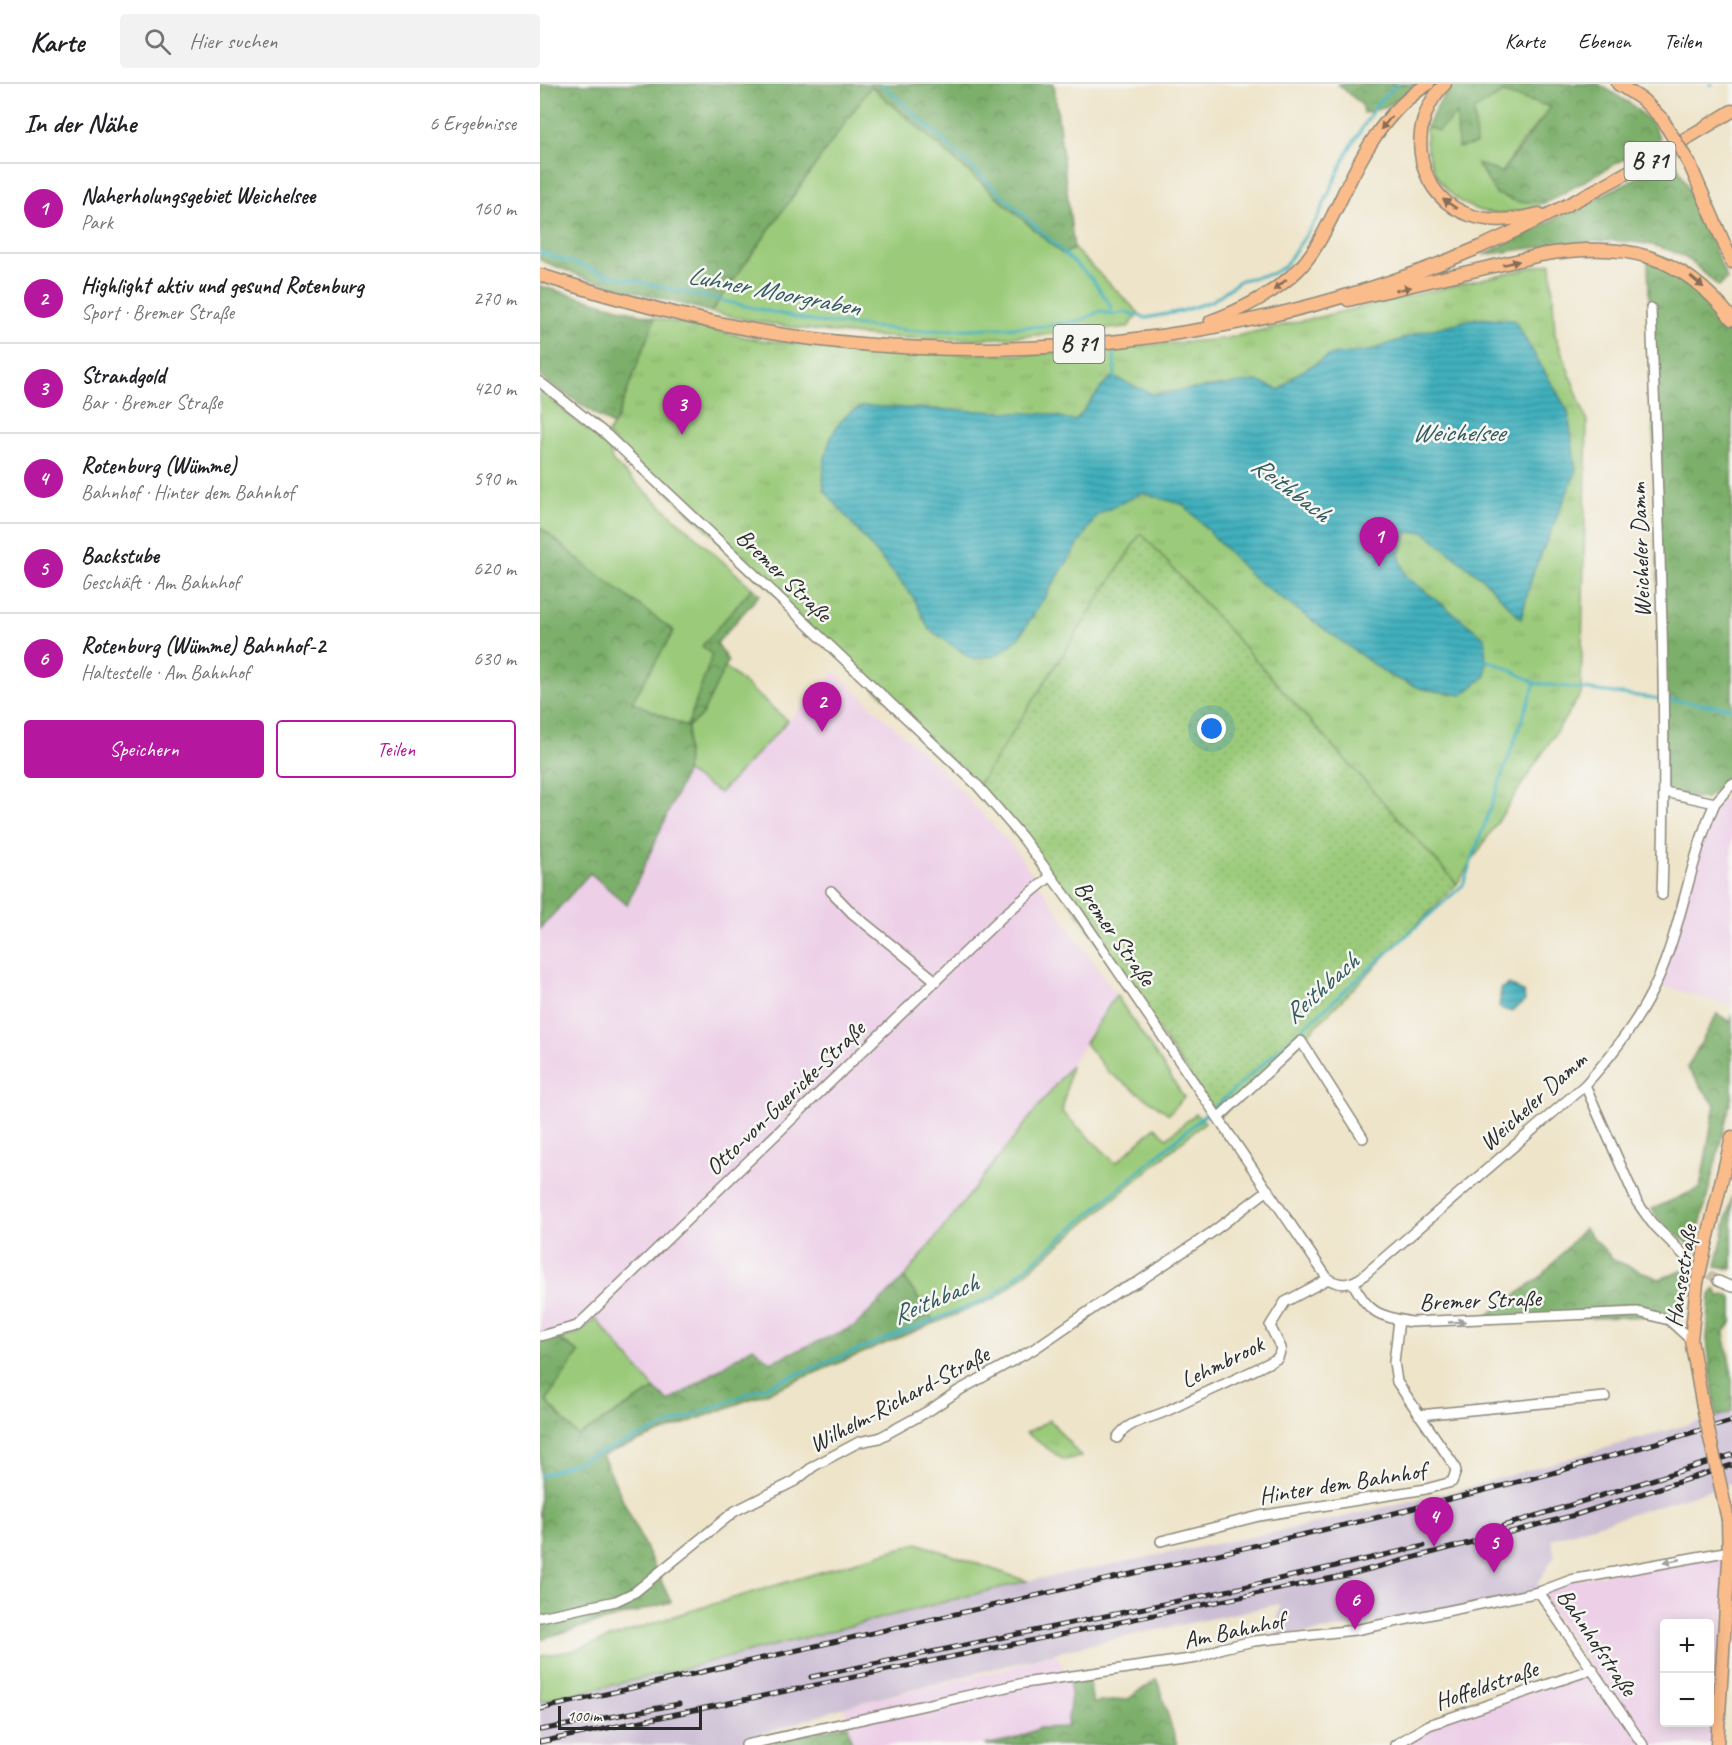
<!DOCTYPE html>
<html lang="de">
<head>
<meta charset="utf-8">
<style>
	body { margin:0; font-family:Caveat,sans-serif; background:#f2f2f2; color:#202124 }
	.controls { position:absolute; right:18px; bottom:18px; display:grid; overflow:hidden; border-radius:6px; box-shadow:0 3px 15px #0003 }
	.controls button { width:54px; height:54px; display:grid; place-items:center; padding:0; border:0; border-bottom:2px solid #e0e0e0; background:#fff; color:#202124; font:30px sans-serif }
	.scale { position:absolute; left:18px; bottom:15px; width:144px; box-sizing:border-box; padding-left:6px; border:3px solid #2b2b2b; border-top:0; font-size:16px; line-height:21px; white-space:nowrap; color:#2b2b2b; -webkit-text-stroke:4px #f6f6f2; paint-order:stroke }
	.you { position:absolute; left:672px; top:645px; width:21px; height:21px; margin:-15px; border:4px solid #fff; border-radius:50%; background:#1a73e8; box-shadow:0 0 0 9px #1a73e833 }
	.badge { display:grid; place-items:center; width:39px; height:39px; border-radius:50%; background:#b5179e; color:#fff; font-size:20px; font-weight:700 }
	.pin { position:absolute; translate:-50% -50px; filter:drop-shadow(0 2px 3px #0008) }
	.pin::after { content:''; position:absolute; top:32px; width:21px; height:18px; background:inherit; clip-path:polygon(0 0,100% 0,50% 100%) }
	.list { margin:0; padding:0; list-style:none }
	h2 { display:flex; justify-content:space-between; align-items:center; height:78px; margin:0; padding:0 24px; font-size:26px }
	h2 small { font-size:20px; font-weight:400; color:#757577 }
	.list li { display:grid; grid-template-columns:39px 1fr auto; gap:18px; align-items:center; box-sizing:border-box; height:90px; padding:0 24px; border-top:2px solid #e0e0e0 }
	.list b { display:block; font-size:22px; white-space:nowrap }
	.list p { margin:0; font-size:20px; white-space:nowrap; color:#757577 }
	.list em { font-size:20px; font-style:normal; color:#757577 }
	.actions { display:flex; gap:12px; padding:18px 24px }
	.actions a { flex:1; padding:14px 0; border:2px solid #b5179e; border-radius:6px; text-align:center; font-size:21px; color:#b5179e }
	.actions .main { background:#b5179e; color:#fff }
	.icon { flex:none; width:33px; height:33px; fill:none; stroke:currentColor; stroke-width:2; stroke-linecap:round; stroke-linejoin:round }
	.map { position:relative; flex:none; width:1192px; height:1661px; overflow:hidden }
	header { display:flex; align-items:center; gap:36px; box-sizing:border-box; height:84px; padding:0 30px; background:#fff; border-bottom:2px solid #e0e0e0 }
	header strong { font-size:28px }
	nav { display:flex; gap:33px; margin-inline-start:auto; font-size:21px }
	.search { width:420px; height:54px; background:#f2f2f2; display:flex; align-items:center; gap:15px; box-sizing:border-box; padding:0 21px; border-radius:6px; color:#757577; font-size:22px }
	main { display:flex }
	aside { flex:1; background:#fff }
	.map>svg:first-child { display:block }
	.built { fill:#edd0e8; fill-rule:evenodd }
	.railway { fill:#ccbed4 }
	.grass { fill:#9bcb7a; stroke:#637b52; stroke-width:1.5 }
	.forest { fill:url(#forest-crowns); stroke:#546d4a; stroke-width:1.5 }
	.park { fill:url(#park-tufts); stroke:#637b52; stroke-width:1.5 }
	.garden { fill:url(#garden-dots); stroke:#637b52; stroke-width:1.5 }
	.water { fill:url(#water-rules); stroke:#366e74; stroke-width:1.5 }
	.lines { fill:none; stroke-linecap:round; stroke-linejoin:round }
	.stream { stroke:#41b0bd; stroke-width:3 }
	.minor-tunnel { stroke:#c7bfa9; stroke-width:9; stroke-dasharray:9 4.5; stroke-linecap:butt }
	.minor-casing { stroke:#8c887a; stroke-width:12 }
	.major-casing { stroke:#8c887a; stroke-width:15 }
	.minor { stroke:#fff; stroke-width:9 }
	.major { stroke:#fabc8b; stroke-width:12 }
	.rail-casing { stroke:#2b2b2b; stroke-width:5 }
	.rail { stroke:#f6f6f2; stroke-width:3; stroke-dasharray:9; stroke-linecap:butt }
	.major-bridge-casing { stroke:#8c887a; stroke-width:15; stroke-linecap:butt }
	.major-bridge { stroke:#fabc8b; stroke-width:12 }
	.oneway { fill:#886c56 }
	.oneway2 { fill:#a0a0a0 }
	.labels { text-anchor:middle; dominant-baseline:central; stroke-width:5; stroke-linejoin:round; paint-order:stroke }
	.shield { fill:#f6f6f2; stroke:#686867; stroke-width:1.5 }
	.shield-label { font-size:22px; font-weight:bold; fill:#2b2b2b }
	.street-label { font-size:24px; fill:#2b2b2b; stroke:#f6f6f2 }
	.water-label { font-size:26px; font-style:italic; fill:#335a5e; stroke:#f6f6f2 }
</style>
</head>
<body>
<header>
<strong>Karte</strong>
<div class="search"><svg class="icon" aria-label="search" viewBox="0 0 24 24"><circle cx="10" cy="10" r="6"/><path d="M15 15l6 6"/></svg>Hier suchen</div>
<nav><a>Karte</a><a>Ebenen</a><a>Teilen</a></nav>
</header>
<main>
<aside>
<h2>In der Nähe<small>6 Ergebnisse</small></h2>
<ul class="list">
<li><span class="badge">1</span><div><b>Naherholungsgebiet Weichelsee</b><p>Park</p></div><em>160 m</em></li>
<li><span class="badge">2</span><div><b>Highlight aktiv und gesund Rotenburg</b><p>Sport · Bremer Straße</p></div><em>270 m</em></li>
<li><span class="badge">3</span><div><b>Strandgold</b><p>Bar · Bremer Straße</p></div><em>420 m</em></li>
<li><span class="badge">4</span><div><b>Rotenburg (Wümme)</b><p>Bahnhof · Hinter dem Bahnhof</p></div><em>590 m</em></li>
<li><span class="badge">5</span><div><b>Backstube</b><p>Geschäft · Am Bahnhof</p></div><em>620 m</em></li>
<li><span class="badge">6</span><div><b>Rotenburg (Wümme) Bahnhof-2</b><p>Haltestelle · Am Bahnhof</p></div><em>630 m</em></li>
</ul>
<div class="actions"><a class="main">Speichern</a><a>Teilen</a></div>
</aside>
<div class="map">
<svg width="1192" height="1661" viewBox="0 0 1192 1661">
	<defs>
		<pattern id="forest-crowns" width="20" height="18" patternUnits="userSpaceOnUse" patternTransform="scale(1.5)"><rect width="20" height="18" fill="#7caf6a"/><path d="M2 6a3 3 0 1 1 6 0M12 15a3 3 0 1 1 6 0" fill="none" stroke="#668f57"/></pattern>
		<pattern id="park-tufts" width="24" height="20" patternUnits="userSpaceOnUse" patternTransform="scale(1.5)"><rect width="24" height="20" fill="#9bcb7a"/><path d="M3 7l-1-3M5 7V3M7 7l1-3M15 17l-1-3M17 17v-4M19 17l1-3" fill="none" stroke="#86ae6a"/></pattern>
		<pattern id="garden-dots" width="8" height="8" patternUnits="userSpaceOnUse" patternTransform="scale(1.5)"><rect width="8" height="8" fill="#9bcb7a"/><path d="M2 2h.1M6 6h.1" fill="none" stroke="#86ae6a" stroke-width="1.8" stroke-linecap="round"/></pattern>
		<pattern id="water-rules" width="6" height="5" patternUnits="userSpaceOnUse" patternTransform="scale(1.5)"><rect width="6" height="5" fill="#41b0bd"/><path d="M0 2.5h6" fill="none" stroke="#378f9a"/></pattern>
	</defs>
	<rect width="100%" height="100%" fill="#f6f6f2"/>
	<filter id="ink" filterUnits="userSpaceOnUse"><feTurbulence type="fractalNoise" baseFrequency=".0167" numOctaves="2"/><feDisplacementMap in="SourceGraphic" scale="12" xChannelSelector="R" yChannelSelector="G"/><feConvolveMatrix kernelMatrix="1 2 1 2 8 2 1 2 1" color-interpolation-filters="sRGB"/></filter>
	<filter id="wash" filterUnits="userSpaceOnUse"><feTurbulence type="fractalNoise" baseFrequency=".008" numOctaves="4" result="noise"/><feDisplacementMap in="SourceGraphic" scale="24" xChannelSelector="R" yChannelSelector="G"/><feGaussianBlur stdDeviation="1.35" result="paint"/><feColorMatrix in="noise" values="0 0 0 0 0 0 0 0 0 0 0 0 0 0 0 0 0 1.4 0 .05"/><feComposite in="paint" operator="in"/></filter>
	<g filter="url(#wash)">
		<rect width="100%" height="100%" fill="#eee4c9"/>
		<path class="built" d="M295,588L409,694L473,763L576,911L531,981L364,1194L315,1242L230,1278L213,1263L129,1318L115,1305L36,1250L19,1255L11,1253L0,1261V845L50,789L87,820L146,688L180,709Z
			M1192,712V922L1116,900L1175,719Z
			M1190,1467L1177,1661H860L889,1641L1052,1585L999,1508L1031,1496ZM1124,1540H1170V1638H1124Z
			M515,1570L529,1593L531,1611L527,1643L500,1644L474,1655L444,1661H312L304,1623L454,1588Z"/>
		<path class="railway" d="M1192,1328V1399L1011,1455L1015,1472L998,1498L999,1508L873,1535L735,1553L740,1520L550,1560L304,1623L190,1661H0V1617L122,1590L487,1497L752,1445L918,1406Z"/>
		<path class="grass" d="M331,2L522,170L534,165L599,229L588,243C535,247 481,254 428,255C341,256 255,247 171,228Z
			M963,9L1012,23L981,59L961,89L938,80L979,118L1009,117C996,122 983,128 968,129C917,133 883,91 886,43C912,32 938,24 963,9Z
			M0,307L70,365L72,377L212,504L163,562L173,571L148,642L162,631L184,582L248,637L180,709L146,688L148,643L92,618L49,484L0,443Z
			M576,911L644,1013L629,1030L568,988L545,959Z
			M531,981L522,1028L576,1079L615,1043L627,1054L655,1030L665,1038L456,1214L395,1239L364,1194Z
			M56,1235L115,1305L38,1352L6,1317L39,1269L19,1255L36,1250Z
			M377,1459L487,1497L122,1590L0,1617V1572L32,1567L137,1531Z"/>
		<path class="forest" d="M0,0H514L534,165L522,170L331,2L171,228L48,195L0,176Z
			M798,0H876L847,23L824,29L822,21Z
			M919,0H1059L1092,21L1112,39L1120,55L1009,117L978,118L956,110L937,79L961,89L1011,23L963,9L934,26L936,60L918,64L917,30L898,47L886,43L904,11Z
			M1134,75L1156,120L1187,195L1179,203C1168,193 1156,180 1144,173C1090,142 1002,164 943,171Z
			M1108,178L1130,185L1171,220L1192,248V692L1165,715L1125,708Z
			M0,202L115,234L74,342L0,293Z
			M0,443L49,484L134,547L92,618L147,643L172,571L162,562L212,504L220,510L177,559L188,577L162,631L148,643L146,688L87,821L50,789L0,845Z
			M1177,930L1191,938L1192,930V1012L1153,1169L1147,1158L1125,1143L1112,1125L1160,1104L1175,1021L1147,984Z
			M1192,1112V1185L1176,1182Z
			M1044,1144L1074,1176L1119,1195L1151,1184L1144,1222L1120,1232L940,1237L1003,1191Z
			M364,1194L395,1239L229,1308L62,1371L131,1518L0,1555V1261C12,1246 27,1261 39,1269L6,1317L38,1352L115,1305L129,1318L213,1263L230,1278L315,1242Z
			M1175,1205L1180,1213L1184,1210L1192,1213V1238L1184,1249L1192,1291V1328L1176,1333L1167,1255L1170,1211Z
			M547,1589L553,1619L588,1615L617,1595L637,1661H444L474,1655L500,1644L527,1643L531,1611L529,1593Z
			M308,1641L312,1661H232L236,1657Z"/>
		<path class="park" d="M1011,179L1015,250L1047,337L1041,610L917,800L601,449L438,702L67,351L77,335L115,234L219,256L356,268L486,271L684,255Z
			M510,1336L541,1373L524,1376L486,1349Z"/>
		<path class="garden" d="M601,449L917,800L761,957L678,1034L537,827L438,702Z"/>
		<path class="water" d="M936,234L974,236L1028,327L1036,388L993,489L981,535L944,496L884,448L867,449L859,471L866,492L945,554L946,592L922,611L882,605L850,592L713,494L644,421L602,409L557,431L478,555L456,572L432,575L389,545L373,513L284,406C281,375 290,332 324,322L509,330L535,337C547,324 560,301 573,293L613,310L717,297L740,306L755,291L790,271L829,267L881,248Z
			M969,900L984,909L985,917C974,926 971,931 959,923L961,905Z"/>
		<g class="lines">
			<path class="stream" d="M342,0L553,196L570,221L572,231
				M1170,0H1172
				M0,168L69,191L276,238L376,247L507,242L542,236L560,227L572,231L585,228L606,234L642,227L672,217L701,196L731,190L744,183L777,135L808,67L837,20L857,0
				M574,267L575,295
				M995,599L1192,624
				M0,1392L452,1213L686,1013L923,801L995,599L969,585L946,576"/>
		</g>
	</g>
	<g filter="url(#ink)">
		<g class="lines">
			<path class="minor-tunnel" d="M1147,1174L1178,1197"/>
			<defs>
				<path id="minor" d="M1111,224C1118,419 1128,615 1122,811
					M0,298L67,351L438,702L482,753L537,827L788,1195C801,1202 810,1201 822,1193L1045,1001C1073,970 1099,937 1116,899C1140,847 1148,787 1169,733L1175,719L1192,700
					M1125,708L1175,719
					M291,807L312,829L396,897
					M1045,1001L1097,1118L1112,1139L1147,1174
					M678,1034L761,957L823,1054
					M1178,1197L1192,1203
					M813,1199C828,1229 839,1232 871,1238L1098,1228L1129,1236L1151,1256
					M0,1252L37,1242L463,832L511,792
					M879,1331L1065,1313
					M577,1354C588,1336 611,1335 629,1326C665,1308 703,1293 738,1274L741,1264L730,1242L745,1218L788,1195
					M621,1457L719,1432L886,1405L912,1398L916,1387L914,1381L857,1298L854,1278L859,1236
					M999,1508L1103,1661
					M0,1533L76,1517L95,1508L195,1427L255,1397L274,1382L319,1358L339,1354L390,1326L418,1307L494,1265L577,1208L598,1198L671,1149L728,1106
					M206,1661L484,1599L657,1574L682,1564L714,1557L815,1546L999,1508L1031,1496L1190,1467
					M855,1661L889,1641L1053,1585"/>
				<path id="major" d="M905,0C867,37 873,105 922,128C947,140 974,136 999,130
					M1078,0L1103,16L1122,35
					M1150,81L1192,178
					M0,191C72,214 144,234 219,247C455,287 712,260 933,166C1023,127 1108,78 1192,27
					M808,216L1001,171C1082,157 1140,168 1192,235
					M671,237C704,225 733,210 758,186C776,168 787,142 799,119C820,74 844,27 888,0
					M1164,1169L1192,1053
					M1157,1199L1151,1256L1162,1318
					M1177,1661L1189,1476L1188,1436"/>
			</defs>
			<use href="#minor" class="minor-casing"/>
			<use href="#major" class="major-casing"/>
			<use href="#minor" class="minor"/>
			<use href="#major" class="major"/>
			<defs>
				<path id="rail" d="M963,1442L1192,1371
					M271,1593L686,1507L884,1462
					M0,1625L835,1434L1009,1390L1192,1337
					M0,1646L139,1620
					M0,1658L807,1491L1035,1431L1192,1381"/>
			</defs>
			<use href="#rail" class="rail-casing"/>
			<use href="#rail" class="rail"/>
			<defs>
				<path id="major-bridge" d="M1122,35L1150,81
					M1157,1199L1164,1169
					M1162,1318L1188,1436"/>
			</defs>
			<use href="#major-bridge" class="major-bridge-casing"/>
			<use href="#major-bridge" class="major-bridge"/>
		</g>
		<defs><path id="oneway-solid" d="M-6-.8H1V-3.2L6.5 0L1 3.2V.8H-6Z" transform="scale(1.5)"/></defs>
		<g class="oneway">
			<use href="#oneway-solid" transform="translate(846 39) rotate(129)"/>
			<use href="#oneway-solid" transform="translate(910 120) rotate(-146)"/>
			<use href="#oneway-solid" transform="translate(971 179) rotate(-13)"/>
			<use href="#oneway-solid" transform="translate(1157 198) rotate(40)"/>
			<use href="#oneway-solid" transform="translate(740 201) rotate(139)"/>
			<use href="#oneway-solid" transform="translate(863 205) rotate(-13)"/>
		</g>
		<g class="oneway2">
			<use href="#oneway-solid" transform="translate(917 1238) rotate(-3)"/>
			<use href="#oneway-solid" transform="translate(1132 1477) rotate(169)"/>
		</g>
	</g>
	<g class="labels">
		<g class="shield">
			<rect x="1084.5" y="58" width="51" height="38" rx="4.5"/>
			<rect x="513.5" y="241" width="51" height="38" rx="4.5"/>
		</g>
		<g class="shield-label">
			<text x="1110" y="77">B 71</text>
			<text x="539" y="260">B 71</text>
		</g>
		<g class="street-label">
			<text transform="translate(1100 466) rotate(-92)">Weicheler Damm</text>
			<text transform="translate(244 491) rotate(44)">Bremer Straße</text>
			<text transform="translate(575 849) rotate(55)">Bremer Straße</text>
			<text transform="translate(245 1014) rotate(-44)">Otto-von-Guericke-Straße</text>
			<text transform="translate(993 1017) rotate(-42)">Weicheler Damm</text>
			<text transform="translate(1141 1192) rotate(-81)">Hansestraße</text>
			<text transform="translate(940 1216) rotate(-2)">Bremer Straße</text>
			<text transform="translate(682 1278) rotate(-26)">Lehmbrook</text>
			<text transform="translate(359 1315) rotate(-28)">Wilhelm-Richard-Straße</text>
			<text transform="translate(802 1399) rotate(-9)">Hinter dem Bahnhof</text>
			<text transform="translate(694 1546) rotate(-12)">Am Bahnhof</text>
			<text transform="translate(1057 1558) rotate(56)">Bahnhofstraße</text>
			<text transform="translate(946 1601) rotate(-19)">Hoffeldstraße</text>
		</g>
		<g class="water-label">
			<text transform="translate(234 207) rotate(11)">Luhner Moorgraben</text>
			<text x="918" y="348">Weichelsee</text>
			<text transform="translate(751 405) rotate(37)">Reithbach</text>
			<text transform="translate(781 904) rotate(-42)">Reithbach</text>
			<text transform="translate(395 1215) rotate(-23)">Reithbach</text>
		</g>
	</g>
</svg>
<div class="controls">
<button>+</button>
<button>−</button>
</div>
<div class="scale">100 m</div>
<div class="you"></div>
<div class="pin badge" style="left:839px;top:483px">1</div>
<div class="pin badge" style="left:282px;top:648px">2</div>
<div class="pin badge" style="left:142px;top:351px">3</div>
<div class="pin badge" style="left:894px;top:1463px">4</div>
<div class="pin badge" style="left:954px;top:1489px">5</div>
<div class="pin badge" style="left:815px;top:1546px">6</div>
</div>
</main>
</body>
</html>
